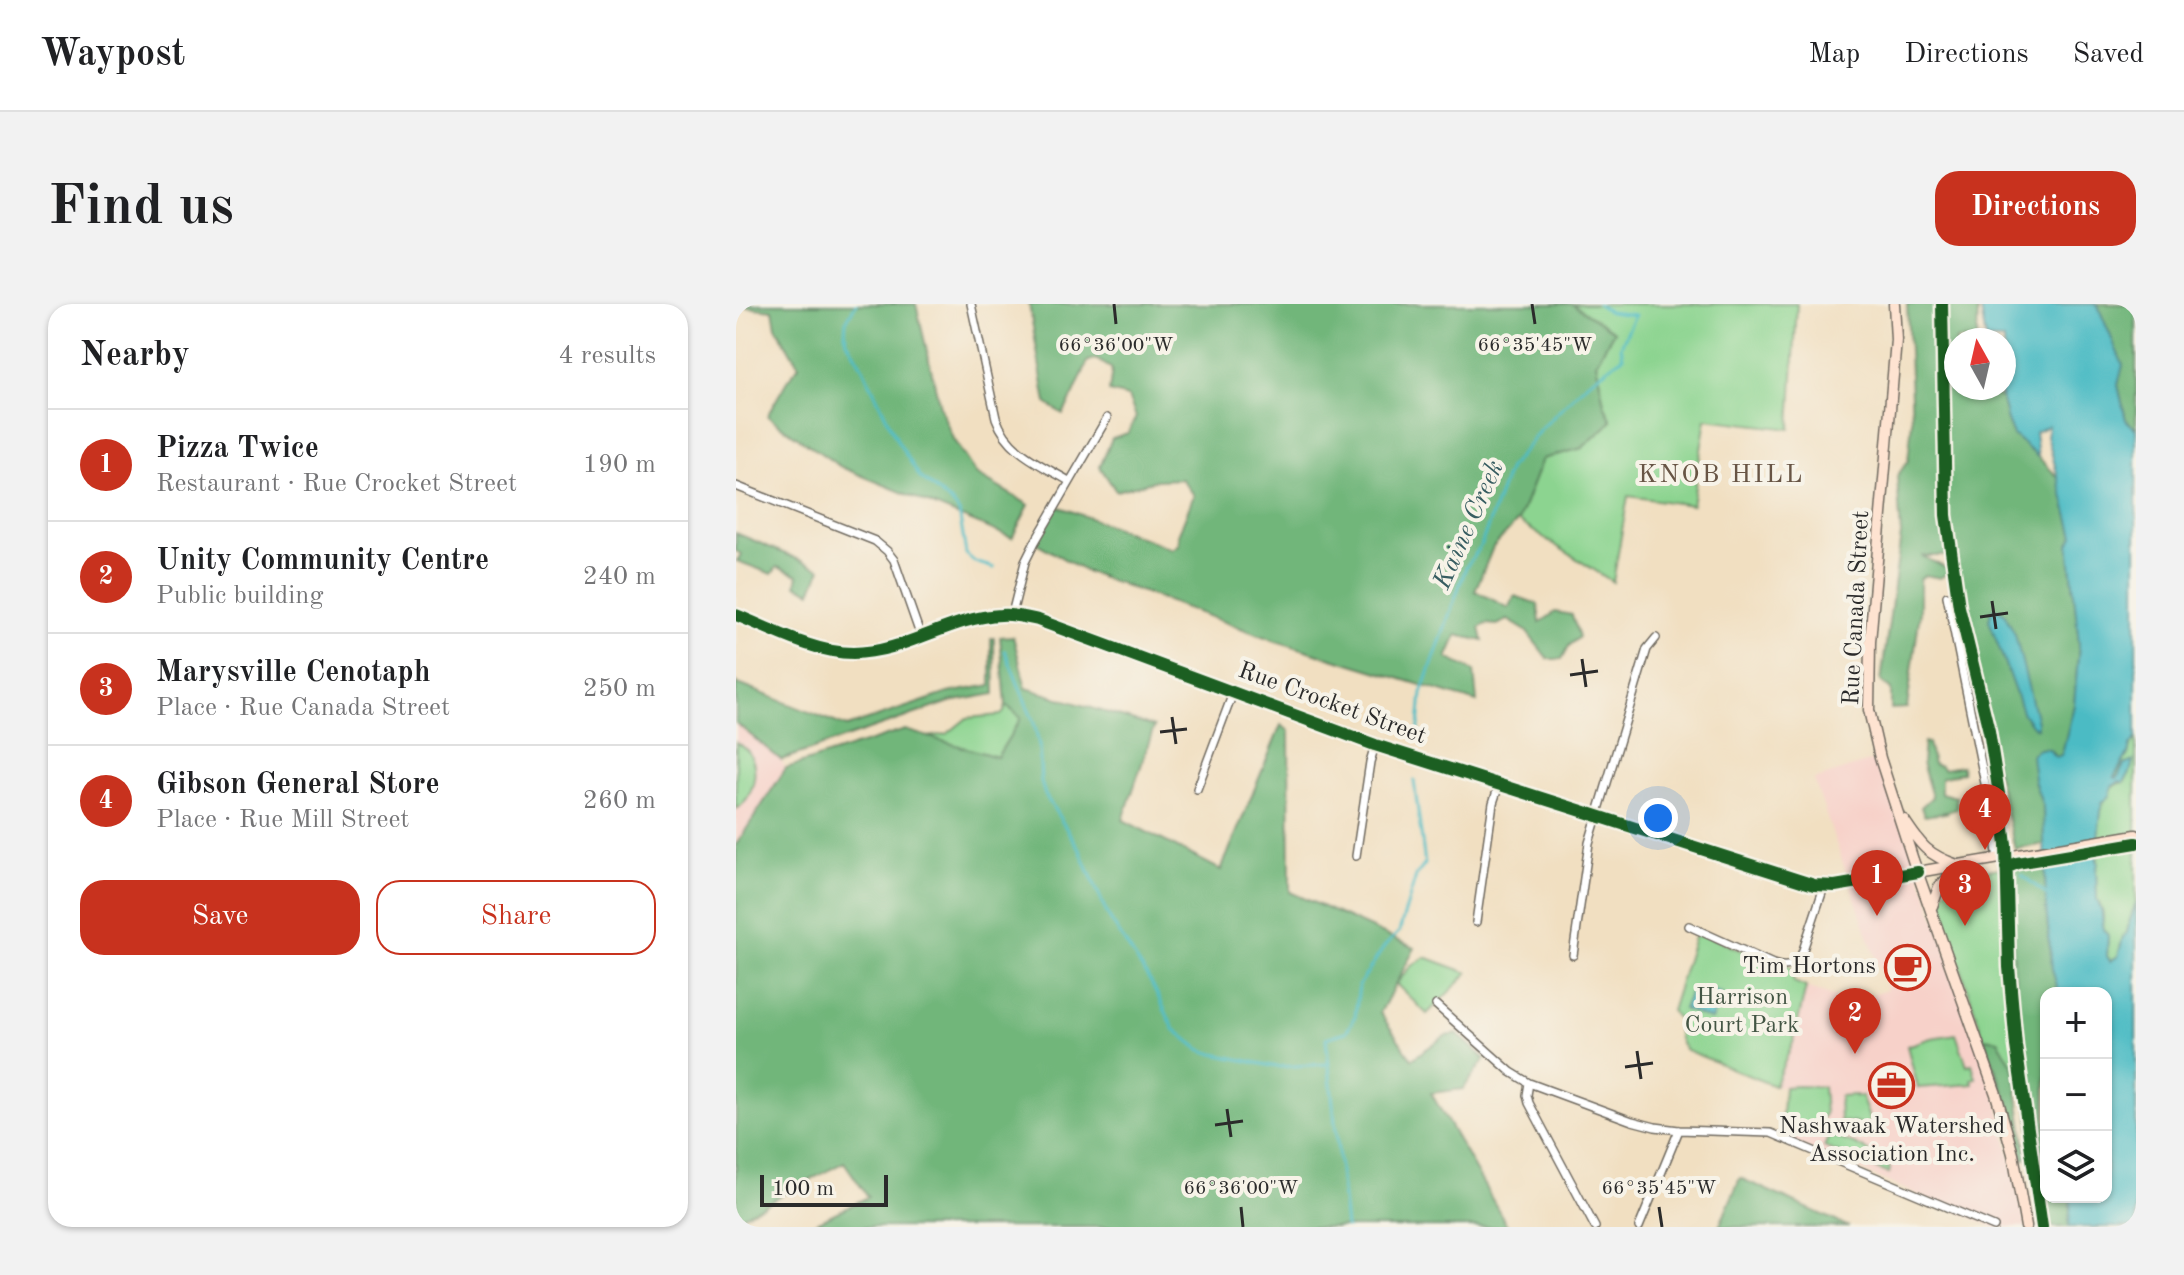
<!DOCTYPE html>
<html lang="en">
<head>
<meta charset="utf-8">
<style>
	body { margin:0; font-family:"Old Standard TT",serif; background:#f2f2f2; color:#202124 }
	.controls { position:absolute; right:24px; bottom:24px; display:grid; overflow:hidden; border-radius:16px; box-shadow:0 2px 6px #0004 }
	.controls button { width:72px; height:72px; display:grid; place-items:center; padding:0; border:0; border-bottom:2px solid #e0e0e0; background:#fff; color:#202124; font:40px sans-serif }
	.compass { position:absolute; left:1208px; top:24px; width:72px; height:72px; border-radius:50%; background:#fff; box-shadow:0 2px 6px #0004; rotate:352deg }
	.scale { position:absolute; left:24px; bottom:20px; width:128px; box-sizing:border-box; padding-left:8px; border:4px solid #2b2b2b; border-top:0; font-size:22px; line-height:28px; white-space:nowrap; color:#2b2b2b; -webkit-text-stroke:6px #f7f3e8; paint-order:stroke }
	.you { position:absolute; left:922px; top:514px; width:28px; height:28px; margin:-20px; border:6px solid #fff; border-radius:50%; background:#1a73e8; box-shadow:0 0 0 12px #1a73e833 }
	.badge { display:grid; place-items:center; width:52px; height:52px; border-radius:50%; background:#c8321e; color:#fff; font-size:26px; font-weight:700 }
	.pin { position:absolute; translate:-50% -66px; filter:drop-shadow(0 2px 4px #0008) }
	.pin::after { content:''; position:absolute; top:42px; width:28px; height:24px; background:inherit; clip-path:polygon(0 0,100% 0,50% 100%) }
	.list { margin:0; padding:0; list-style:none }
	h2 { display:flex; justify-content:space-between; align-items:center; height:104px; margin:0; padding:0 32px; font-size:34px }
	h2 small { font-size:26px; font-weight:400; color:#757577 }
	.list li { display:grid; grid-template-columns:52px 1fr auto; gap:24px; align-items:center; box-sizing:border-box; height:112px; padding:0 32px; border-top:2px solid #e0e0e0 }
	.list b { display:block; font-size:30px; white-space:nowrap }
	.list p { margin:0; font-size:26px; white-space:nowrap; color:#757577 }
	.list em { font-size:26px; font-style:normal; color:#757577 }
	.actions { display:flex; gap:16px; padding:24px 32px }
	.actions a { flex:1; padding:18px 0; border:2px solid #c8321e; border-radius:24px; text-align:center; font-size:28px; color:#c8321e }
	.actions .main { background:#c8321e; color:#fff }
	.icon { flex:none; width:44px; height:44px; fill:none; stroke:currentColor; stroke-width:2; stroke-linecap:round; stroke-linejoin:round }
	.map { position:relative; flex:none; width:1400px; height:923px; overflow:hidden; border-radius:24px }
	header { display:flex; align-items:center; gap:48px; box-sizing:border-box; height:112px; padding:0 40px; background:#fff; border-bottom:2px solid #e0e0e0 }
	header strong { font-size:38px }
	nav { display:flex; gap:44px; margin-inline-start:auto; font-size:28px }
	.intro { display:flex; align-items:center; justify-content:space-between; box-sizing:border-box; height:192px; padding:0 48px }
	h1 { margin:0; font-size:56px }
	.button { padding:20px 36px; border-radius:24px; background:#c8321e; color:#fff; font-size:28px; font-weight:700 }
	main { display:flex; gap:48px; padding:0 48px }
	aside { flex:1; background:#fff; border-radius:24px; box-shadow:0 2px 6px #0004 }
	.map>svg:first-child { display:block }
	.built { fill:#f7d1c9 }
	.green { fill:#8cd490; stroke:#5c805e; stroke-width:2 }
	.forest { fill:#71b67a; stroke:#4e7052; stroke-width:2 }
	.water { fill:#4cbbc4; stroke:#3c7378; stroke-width:2 }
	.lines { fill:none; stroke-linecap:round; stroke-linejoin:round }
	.stream { stroke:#4cbbc4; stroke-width:3 }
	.street-casing { stroke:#706a60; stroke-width:10 }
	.secondary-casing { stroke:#706a60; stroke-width:13 }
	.street { stroke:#fff; stroke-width:7 }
	.secondary { stroke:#fee3d1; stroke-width:10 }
	.cycleway-casing { stroke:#f7f3e8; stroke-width:17 }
	.cycleway { stroke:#1b5e20; stroke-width:12 }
	.ticks { fill:none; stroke:#2b2b2b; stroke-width:3 }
	.labels { text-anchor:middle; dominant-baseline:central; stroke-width:8; stroke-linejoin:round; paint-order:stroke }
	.street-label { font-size:24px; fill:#2b2b2b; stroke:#f7f3e8 }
	.poi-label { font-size:24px; fill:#2b2b2b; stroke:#f7f3e8; text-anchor:end }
	.park-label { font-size:24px; fill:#435544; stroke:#f7f3e8 }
	.neighbourhood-label { font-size:26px; letter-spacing:2px; fill:#685545; stroke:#f7f3e8 }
	.water-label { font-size:26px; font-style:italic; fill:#375d61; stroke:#f7f3e8 }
	.ticks-label { font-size:20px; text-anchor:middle; fill:#2b2b2b; stroke:#f7f3e8; stroke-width:8; stroke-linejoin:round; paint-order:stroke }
</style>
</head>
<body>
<header>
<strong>Waypost</strong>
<nav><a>Map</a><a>Directions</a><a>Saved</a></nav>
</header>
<div class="intro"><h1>Find us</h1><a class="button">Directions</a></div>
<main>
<aside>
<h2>Nearby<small>4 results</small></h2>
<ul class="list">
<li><span class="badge">1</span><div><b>Pizza Twice</b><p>Restaurant · Rue Crocket Street</p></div><em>190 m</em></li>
<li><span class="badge">2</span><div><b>Unity Community Centre</b><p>Public building</p></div><em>240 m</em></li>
<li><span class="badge">3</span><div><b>Marysville Cenotaph</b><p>Place · Rue Canada Street</p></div><em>250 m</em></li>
<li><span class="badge">4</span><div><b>Gibson General Store</b><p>Place · Rue Mill Street</p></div><em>260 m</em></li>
</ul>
<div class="actions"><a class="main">Save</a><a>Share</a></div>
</aside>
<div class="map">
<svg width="1400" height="923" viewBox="0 0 1400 923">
	<rect width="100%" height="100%" fill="#f7f3e8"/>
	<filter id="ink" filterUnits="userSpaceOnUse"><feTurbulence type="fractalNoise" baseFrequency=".0125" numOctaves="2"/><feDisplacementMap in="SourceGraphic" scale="16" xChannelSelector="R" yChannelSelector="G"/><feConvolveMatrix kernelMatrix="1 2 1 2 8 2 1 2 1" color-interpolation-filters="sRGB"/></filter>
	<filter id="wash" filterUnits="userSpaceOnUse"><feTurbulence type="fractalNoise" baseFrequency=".006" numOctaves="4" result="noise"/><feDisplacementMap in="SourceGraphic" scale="32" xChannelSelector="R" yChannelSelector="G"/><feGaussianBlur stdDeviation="1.8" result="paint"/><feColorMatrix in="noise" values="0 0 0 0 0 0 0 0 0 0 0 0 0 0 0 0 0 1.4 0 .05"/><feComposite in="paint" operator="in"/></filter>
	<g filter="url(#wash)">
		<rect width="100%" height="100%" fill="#f1dfc1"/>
		<path class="built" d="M0,419L45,456L49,464L0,541Z
			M1144,454L1260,790L1290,923H1258L1044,832L1048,783L1038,782L1057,739L1070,683L1113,698L1151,686L1078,476Z"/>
		<path class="green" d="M836,0H1061L1054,125L970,115L956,201L892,192L877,278L782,217L806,155L846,144L876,117L868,100L860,58L878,27Z
			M270,401L285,414L261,453L191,433L211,430L231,414L265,411L268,408Z
			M1400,434V598L1393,619L1391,629L1387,633L1382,653L1374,657L1371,652L1372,632L1367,623V609L1361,595L1360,566L1362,555L1360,551C1363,527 1360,484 1390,477L1391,472L1386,466L1381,474L1378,473L1392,450L1394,442Z
			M0,438C4,441 8,443 11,446C25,463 18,494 0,505Z
			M1273,561L1275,622L1289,783L1265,786L1203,598C1209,580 1231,570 1249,566C1258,564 1266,566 1273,561Z
			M960,627L1037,660L1054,662L1058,678L1070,683L1057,739L1038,782L950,746C941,736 941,729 943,716L935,707Z
			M689,653L732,669L691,710L660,680L674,663Z
			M1220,730L1231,761L1236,760L1240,774L1236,775L1237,780L1182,784L1171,742L1195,734Z
			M1061,782L1087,783L1089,810L1074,831L1070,832L1045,823L1048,783Z
			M1119,791V793L1126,792C1127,803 1133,807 1133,818L1132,821L1104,817L1103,792Z
			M1093,831C1115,838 1138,847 1154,864L1153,870L1088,843Z"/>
		<path class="forest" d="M6,0H180L204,103L217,135L240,170L293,201L276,234L105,163L31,112L51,77L63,62L40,23L37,6L10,3Z
			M293,0H836L878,27L860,58L868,100L876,117L846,144L806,155L782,217L757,243L739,287L773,304L779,292L802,300L804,319L819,308L836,311L843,333L833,342L826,355H812L790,327L772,316L761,321L750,320L744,324L747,337L721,331L711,354L738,367L741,398L540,337L349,267L299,238L319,201L436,245L443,240L442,231L458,191L446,175L420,176L380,187L364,163L376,134L392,129L400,113L392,93L373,88L376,65L360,55L352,57L338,90L327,110L310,99Z
			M1171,0H1242L1241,36H1220V84H1251L1257,90L1265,93L1271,117L1277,131L1290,141L1323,174L1338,232L1333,239L1343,340L1338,401L1326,450L1322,453L1318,452L1316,448L1298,476L1307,503L1310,540L1279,545L1261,471L1244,388L1223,303L1215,252H1186L1212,265V269L1204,274L1189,271L1184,275V308L1171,404L1155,405V386L1145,377L1165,231L1161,172L1172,157L1176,117Z
			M1361,0H1396L1400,11V125L1390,116L1382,81L1386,61Z
			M0,229L85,265L75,288L60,281L62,271L41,263L36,270L1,257L5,250L0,247Z
			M277,332L290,384L418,423L387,516L485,566L545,421L553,427L554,588L679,644L644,709L676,755L709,732L721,730L749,755L727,785L695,789L772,923H70L132,893L108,858L0,915V541L50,464L169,426L261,453L285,414L270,401L264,333Z
			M255,334H258L259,390L214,398L45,456L0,419V379L111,423L212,389L255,381Z
			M1188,438L1192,439L1197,460L1205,462L1207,465L1226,462L1227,468L1205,474V489L1220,493L1221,505L1208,508L1210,509L1188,512L1185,503L1196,493L1186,459Z
			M1309,556C1310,601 1311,645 1323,689H1310V893H1335L1333,923H1308L1289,783L1283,721L1275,622L1273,561Z
			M1248,734L1262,736L1278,764L1291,854L1287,855L1274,802Z
			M1004,874L1113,923H983Z"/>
		<path class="water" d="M1244,0H1361L1387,61L1382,81L1390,116L1400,125V434L1394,442L1392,450L1378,473L1381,474L1388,461L1397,457L1394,469L1387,479L1384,477L1377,482L1374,492L1366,499L1360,551L1362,560L1360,566L1361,595L1366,609L1367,623L1372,632L1371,652L1374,657L1382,652L1387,633L1391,629L1393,619L1400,598V923H1333L1335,893H1370V689H1323L1316,665L1310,603L1307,503L1298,476L1295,451C1301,444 1305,444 1313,445L1318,452L1322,453L1326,450L1338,401L1343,340L1333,239L1338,232L1311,132L1312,122L1299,128L1302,153L1277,131L1271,117L1263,84H1268V36H1250Z
			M1259,304L1268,309L1279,330L1301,418V424L1296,422L1287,410L1253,316L1255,307Z
			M970,684L986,690L975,716L947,705L953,690L965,695Z"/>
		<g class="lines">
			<path class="stream" d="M120,0L110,17L109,29L111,37L127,64L162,138L184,173L218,201L223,208L230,250L239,258L258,264
				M269,347L298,419L303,441L305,478L309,491L344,546L372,612L416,680L438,725L463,745L478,750L541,763L593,760
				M682,433L686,389L730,263L745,241L773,164L805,125L851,79L887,53L885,42L899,11L873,8L862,0
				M1286,571L1311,591
				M610,923L590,734L610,728L619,713L623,681L648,643L663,628L680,572L689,560L678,477"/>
		</g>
	</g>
	<g filter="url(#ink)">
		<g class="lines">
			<defs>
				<path id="street" d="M235,0L260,114C272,148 304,160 333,177
					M0,182L139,237L151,247L158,256L185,333
					M1211,292L1254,504L1262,555
					M276,310L289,258L299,238L371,114
					M461,485L497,389
					M620,552L634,458L639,441
					M740,618L757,499L763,481
					M953,622L1037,660C1049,664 1058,663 1065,652L1088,583
					M837,651L853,539L911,345L920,334
					M700,701L775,768L793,779L896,817L919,823L943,826L1035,829L1258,923
					M793,779L791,791L793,799L859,923
					M903,923L943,826"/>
				<path id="secondary" d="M1158,0L1160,36L1134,338L1133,406L1144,454L1177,556L1260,790L1277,850L1290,923
					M0,311C35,325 79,349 117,349C169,349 213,313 265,311C278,310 289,313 302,316L639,441L1078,581L1099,582L1400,531
					M1168,516C1185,542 1192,551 1221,561
					M1196,602L1203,583L1224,562"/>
			</defs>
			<use href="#street" class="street-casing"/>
			<use href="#secondary" class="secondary-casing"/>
			<use href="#street" class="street"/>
			<use href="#secondary" class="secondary"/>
			<defs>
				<path id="cycleway" d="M1206,0L1210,211L1223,303L1253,427L1266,509L1270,541L1273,663L1280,742L1306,923
					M0,311C35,325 79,349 117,349C169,349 213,313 265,311C278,310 289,313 302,316L639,441L1078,581L1099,582L1182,568
					M1270,564L1281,559L1400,539"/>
			</defs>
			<use href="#cycleway" class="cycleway-casing"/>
			<use href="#cycleway" class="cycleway"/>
		</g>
	</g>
	<path class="ticks" d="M378,0L380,20M796,0L799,20M1256,297L1260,325M1244,313L1272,309M846,355L850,383M834,371L862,367M436,413L440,440M424,428L451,425M901,747L905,775M889,763L917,759M491,805L495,833M479,821L507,817M505,903L507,923M923,903L926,923"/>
	<defs>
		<symbol id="cafe-ring" viewBox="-11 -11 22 22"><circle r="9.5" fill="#f7f3e8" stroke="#c8321e" stroke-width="1.5"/><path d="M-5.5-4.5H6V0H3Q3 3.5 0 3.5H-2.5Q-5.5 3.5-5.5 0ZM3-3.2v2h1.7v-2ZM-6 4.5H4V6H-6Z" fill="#c8321e"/></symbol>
		<symbol id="office-ring" viewBox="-11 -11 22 22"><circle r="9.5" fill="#f7f3e8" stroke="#c8321e" stroke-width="1.5"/><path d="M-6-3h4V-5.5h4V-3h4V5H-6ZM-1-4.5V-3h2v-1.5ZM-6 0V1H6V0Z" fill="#c8321e"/></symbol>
	</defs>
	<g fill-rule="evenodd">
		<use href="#cafe-ring" x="1146" y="638" width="51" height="51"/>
		<use href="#office-ring" x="1130" y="756" width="51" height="51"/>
	</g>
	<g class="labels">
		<g class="street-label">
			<text transform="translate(1121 304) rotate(-87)">Rue Canada Street</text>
			<text transform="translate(596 400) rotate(20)">Rue Crocket Street</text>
		</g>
		<g class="poi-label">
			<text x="1140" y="663">Tim Hortons</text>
			<text x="1156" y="823" text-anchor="middle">Nashwaak Watershed<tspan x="1156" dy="28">Association Inc.</tspan></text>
		</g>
		<g class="park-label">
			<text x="1006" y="694">Harrison<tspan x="1006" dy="28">Court Park</tspan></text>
		</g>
		<g class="neighbourhood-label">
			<text x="985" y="171">KNOB HILL</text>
		</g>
		<g class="water-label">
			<text transform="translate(733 221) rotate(-66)">Kaine Creek</text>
		</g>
	</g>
	<g class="ticks-label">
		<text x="380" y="47">66°36'00"W</text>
		<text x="799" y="47">66°35'45"W</text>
		<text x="505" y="890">66°36'00"W</text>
		<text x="923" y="890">66°35'45"W</text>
	</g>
</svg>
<div class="controls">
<button>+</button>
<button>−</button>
<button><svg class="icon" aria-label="layers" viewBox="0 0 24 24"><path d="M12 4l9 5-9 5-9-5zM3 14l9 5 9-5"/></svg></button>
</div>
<svg class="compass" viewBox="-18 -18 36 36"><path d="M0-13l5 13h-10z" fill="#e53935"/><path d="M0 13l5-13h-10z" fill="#757577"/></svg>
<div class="scale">100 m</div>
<div class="you"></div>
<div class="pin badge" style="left:1141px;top:612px">1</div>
<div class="pin badge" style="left:1119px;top:750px">2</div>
<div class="pin badge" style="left:1229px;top:622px">3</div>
<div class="pin badge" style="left:1249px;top:546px">4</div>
</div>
</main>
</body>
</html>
